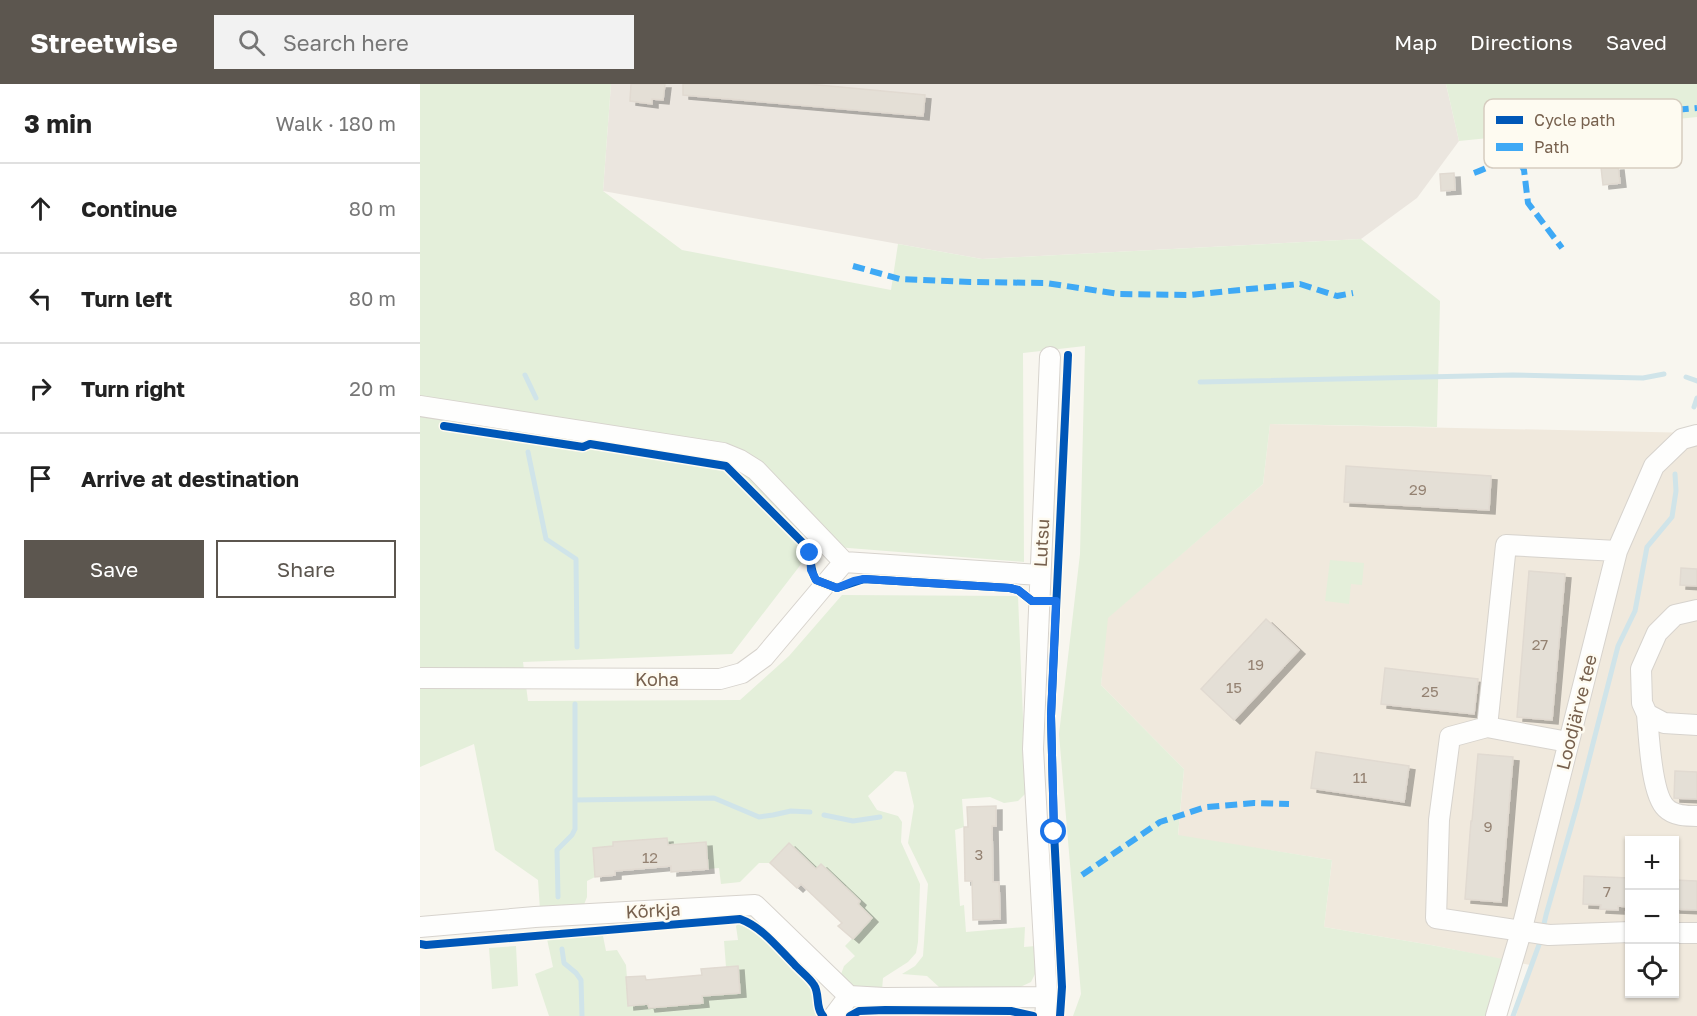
<!DOCTYPE html>
<html lang="en">
<head>
<meta charset="utf-8">
<style>
	body { margin:0; font-family:"Golos Text",sans-serif; background:#f2f2f2; color:#222 }
	.controls { position:absolute; right:18px; bottom:18px; display:grid; overflow:hidden; border-radius:0px; box-shadow:0 2px 4px #0004 }
	.controls button { width:54px; height:54px; display:grid; place-items:center; padding:0; border:0; border-bottom:2px solid #e0e0e0; background:#fff; color:#222; font:30px sans-serif }
	.stop { position:absolute; width:18px; height:18px; margin:-14px; border:4px solid #1a73e8; border-radius:50%; background:#fff }
	.stop.end { background:#1a73e8; border-color:#fff; box-shadow:0 2px 6px #0008 }
	.list { margin:0; padding:0; list-style:none }
	h2 { display:flex; justify-content:space-between; align-items:center; height:78px; margin:0; padding:0 24px; font-size:26px }
	h2 small { font-size:20px; font-weight:400; color:#767676 }
	.list li { display:grid; grid-template-columns:39px 1fr auto; gap:18px; align-items:center; box-sizing:border-box; height:90px; padding:0 24px; border-top:2px solid #e0e0e0 }
	.list b { display:block; font-size:22px; white-space:nowrap }
	.list em { font-size:20px; font-style:normal; color:#767676 }
	.actions { display:flex; gap:12px; padding:18px 24px }
	.actions a { flex:1; padding:14px 0; border:2px solid #5c564f; border-radius:0px; text-align:center; font-size:21px; color:#5c564f }
	.actions .main { background:#5c564f; color:#fff }
	.icon { flex:none; width:33px; height:33px; fill:none; stroke:currentColor; stroke-width:2; stroke-linecap:round; stroke-linejoin:round }
	.map { position:relative; flex:none; width:1277px; height:932px; overflow:hidden }
	header { display:flex; align-items:center; gap:36px; box-sizing:border-box; height:84px; padding:0 30px; background:#5c564f; color:#fff }
	header strong { font-size:28px }
	nav { display:flex; gap:33px; margin-inline-start:auto; font-size:21px }
	.search { width:420px; height:54px; background:#f2f2f2; display:flex; align-items:center; gap:15px; box-sizing:border-box; padding:0 21px; border-radius:0px; color:#767676; font-size:22px }
	main { display:flex }
	aside { flex:1; background:#fff }
	.map>svg:first-child { display:block }
	.residential { fill:#f0e9dd; fill-rule:evenodd }
	.industrial { fill:#ebe6df }
	.green { fill:#e4efda }
	.lines { fill:none; stroke-linecap:round; stroke-linejoin:round }
	.stream { stroke:#d0e4e9; stroke-width:5 }
	.building { fill:#e4dfd6; stroke:#e1dad1; stroke-width:1.5; filter:url(#shadow) }
	.minor-casing { stroke:#d7d3cd; stroke-width:22 }
	.minor { stroke:#fefefd; stroke-width:20 }
	.quiet { stroke:#3fa9f5; stroke-width:6; stroke-dasharray:12 6; stroke-linecap:butt }
	.cycleway-casing { stroke:#fefbf1; stroke-width:11 }
	.cycleway { stroke:#0057b8; stroke-width:8 }
	.route { stroke:#1a73e8; stroke-width:8 }
	.labels { text-anchor:middle; dominant-baseline:central; stroke-width:5; stroke-linejoin:round; paint-order:stroke }
	.number-label { font-size:15px; fill:#948272 }
	.street-label { font-size:18px; fill:#77614e; stroke:#fefbf1 }
	.key { fill:#fefbf1; stroke:#d6cdc0; stroke-width:1.5 }
	.key-label { font-size:16px; fill:#77614e }
</style>
</head>
<body>
<header>
<strong>Streetwise</strong>
<div class="search"><svg class="icon" aria-label="search" viewBox="0 0 24 24"><circle cx="10" cy="10" r="6"/><path d="M15 15l6 6"/></svg>Search here</div>
<nav><a>Map</a><a>Directions</a><a>Saved</a></nav>
</header>
<main>
<aside>
<h2>3 min<small>Walk · 180 m</small></h2>
<ul class="list">
<li><svg class="icon" aria-label="ahead" viewBox="0 0 24 24"><path d="M12 20V5M6 11l6-6 6 6"/></svg><div><b>Continue</b></div><em>80 m</em></li>
<li><svg class="icon" aria-label="left" viewBox="0 0 24 24"><path d="M17 20v-9H6M10 6l-5 5 5 5"/></svg><div><b>Turn left</b></div><em>80 m</em></li>
<li><svg class="icon" aria-label="right" viewBox="0 0 24 24"><path d="M7 20v-9h11M14 6l5 5-5 5"/></svg><div><b>Turn right</b></div><em>20 m</em></li>
<li><svg class="icon" aria-label="arrive" viewBox="0 0 24 24"><path d="M6 21V4h12l-3 4 3 4H6"/></svg><div><b>Arrive at destination</b></div></li>
</ul>
<div class="actions"><a class="main">Save</a><a>Share</a></div>
</aside>
<div class="map">
<svg width="1277" height="932" viewBox="0 0 1277 932">
	<defs>
		<filter id="shadow"><feDropShadow dx="6" dy="4" stdDeviation="0" flood-color="#0004"/></filter>
	</defs>
	<rect width="100%" height="100%" fill="#f8f6ef"/>
	<path class="residential" d="M850,340L1277,349V932H1096L1110,881L1011,861L904,843L912,776L758,752L764,685L681,601L687,534L843,400ZM1210,756H1254V910H1210Z"/>
	<path class="industrial" d="M191,0H1026L1039,57L997,114L941,155L562,175L183,107Z"/>
	<path class="green" d="M0,0H191L183,107L262,166L471,206L478,160L562,175L941,155L1020,217L1017,343L850,340L843,400L688,534L681,601L764,685L758,751L912,776L904,843L1011,861L1083,875L1066,932H653L661,910L639,650L660,470L665,262L603,269L604,478L416,463L385,475L312,570L103,578L108,617L320,616L369,572L422,511L598,512L605,682L609,706L598,717L584,719L570,713L542,715L544,743L535,746L540,822L544,821L546,848L605,843L604,863L616,862V888L611,898L598,904L519,903L507,892L482,890L495,882L503,872L508,800L488,759L494,722L486,688L475,687L448,712L457,726L478,732L482,738L481,758L500,800L498,858L496,869L488,878L463,894L462,906L434,905L420,893L424,882L435,872L425,862L452,834L438,820L440,817L401,781L396,785L369,759L350,779H339L320,798L301,800L299,784L288,785L286,758L248,761L247,754L193,758V762L175,793L167,797V813L163,823L120,826L118,796L75,766L54,660L0,683Z
		M1026,0H1277V33L1039,57Z
		M910,476L944,479L942,501L931,500L929,520L905,517Z
		M320,838L335,846L392,903L397,929L399,932H129L115,890L133,883L127,855L183,852L186,867L197,866L206,881L209,922L228,920L229,924L283,919L282,912L320,908L318,882L306,883L304,857L318,856L316,842Z
		M96,862L98,902L72,905L69,864Z"/>
	<g class="lines">
		<path class="stream" d="M1112,40L1201,44
			M1080,45L1091,43
			M105,291L116,314
			M1266,293L1277,297
			M780,298L1093,291L1223,294L1244,290
			M1274,323L1277,314
			M108,368L126,455L156,475L157,563
			M155,716L294,714L339,733L353,731L371,727L390,728
			M404,731L433,737L460,733
			M138,813L137,766L152,751L155,745V620
			M142,865L144,879L156,889L161,896L162,932
			M1093,932L1120,858L1126,831L1157,722L1198,562L1215,527L1227,463L1252,433L1256,407L1255,390"/>
	</g>
	<path class="building" d="M211,0H245L243,16L232,15V20L210,17Z
		M263,0H388L505,11L503,32L263,11Z
		M1198,82L1200,99L1183,101L1181,83Z
		M1034,89L1035,106L1021,107L1020,90Z
		M926,382L1071,392L1069,426L924,418Z
		M1261,484L1277,485V502L1260,501Z
		M1109,487L1145,490L1132,636L1097,633Z
		M846,535L879,566L814,636L781,605Z
		M965,584L1058,595L1054,630L961,620Z
		M896,668L989,682L984,718L891,704Z
		M1058,670L1093,673L1081,818L1045,815L1051,737H1052Z
		M1255,687L1277,688V715L1254,714Z
		M576,722V742H572L573,798H579L580,835L553,836L552,797H545L544,743H548L547,723Z
		M247,754L248,761L286,758L288,785L251,788V782L195,787V791L175,793L173,764L193,762V758Z
		M369,759L396,785L401,780L440,817L438,820L452,834L433,855L418,842L422,839L381,800L377,804L350,779Z
		M1164,792L1209,794V823L1198,822V826L1180,825L1181,821L1163,820Z
		M1254,796L1277,797V826L1254,825Z
		M318,882L320,909L282,912L283,919L229,924L228,920L208,922L206,893L225,892L226,896L282,891L281,885Z"/>
	<g class="lines">
		<defs>
			<path id="minor" d="M0,322L303,369L320,376L336,386L424,478L620,491
				M1197,467L1086,461L1067,643L1030,653L1019,736L1016,834L1129,851L1210,848
				M1277,526L1255,531L1237,549L1221,585L1222,619L1227,630L1244,639L1277,641
				M0,594L300,595L322,589L344,573L424,478
				M1227,630C1229,652 1231,710 1246,724C1254,732 1267,732 1277,732
				M1067,643L1148,658
				M0,843L115,833L335,821L429,912L464,914L627,913
				M1254,849H1277
				M414,932L429,912
				M625,932L627,913L613,665L630,273
				M1076,932L1101,848L1197,467L1234,382L1262,355L1277,351"/>
		</defs>
		<use href="#minor" class="minor-casing"/>
		<use href="#minor" class="minor"/>
		<path class="quiet" d="M1092,64L1104,86L1108,119L1142,164
			M1054,89C1068,84 1086,76 1093,61C1099,49 1101,37 1111,27L1162,31H1200L1277,24
			M433,182L480,195L550,198L626,199L699,210L769,211L880,200L917,212L933,209
			M662,791L740,738L786,723L834,719L869,720"/>
		<defs>
			<path id="cycleway" d="M24,342L163,363L170,360L306,382L383,459C394,472 388,483 396,496L417,504L444,495L590,504L598,506L612,517H636
				M0,860L6,861L320,835C342,843 357,863 374,880C380,887 389,893 394,901C400,910 395,923 403,932
				M430,932L439,927L465,926L591,927L613,932
				M640,932L642,903L634,748L631,632L648,271"/>
		</defs>
		<use href="#cycleway" class="cycleway-casing"/>
		<use href="#cycleway" class="cycleway"/>
	</g>
	<g class="lines">
		<path class="route" d="M390,469L391,486L396,496L417,504L434,497L444,495L590,504L598,506L612,517H636L631,632L634,748"/>
	</g>
	<g class="labels">
		<g class="number-label">
			<text x="998" y="405">29</text>
			<text x="1120" y="560">27</text>
			<text x="836" y="580">19</text>
			<text x="814" y="603">15</text>
			<text x="1010" y="607">25</text>
			<text x="940" y="693">11</text>
			<text x="1068" y="742">9</text>
			<text x="559" y="770">3</text>
			<text x="230" y="773">12</text>
			<text x="1187" y="807">7</text>
		</g>
		<g class="street-label">
			<text transform="translate(621 459) rotate(-87)">Lutsu</text>
			<text x="237" y="595">Koha</text>
			<text transform="translate(1156 628) rotate(-76)">Loodjärve tee</text>
			<text transform="translate(233 826) rotate(-3)">Kõrkja</text>
		</g>
	</g>
	<rect x="1064" y="15" width="198" height="69" rx="9" class="key"/>
	<rect x="1076" y="32" width="27" height="8" fill="#0057b8"/>
	<rect x="1076" y="59" width="27" height="8" fill="#3fa9f5"/>
	<g class="key-label">
		<text x="1114" y="42">Cycle path</text>
		<text x="1114" y="69">Path</text>
	</g>
</svg>
<div class="controls">
<button>+</button>
<button>−</button>
<button><svg class="icon" aria-label="locate" viewBox="0 0 24 24"><circle cx="12" cy="12" r="6"/><path d="M12 2v4M12 18v4M2 12h4M18 12h4"/></svg></button>
</div>
<div class="stop" style="left:634px;top:748px"></div>
<div class="stop end" style="left:390px;top:469px"></div>
</div>
</main>
</body>
</html>
